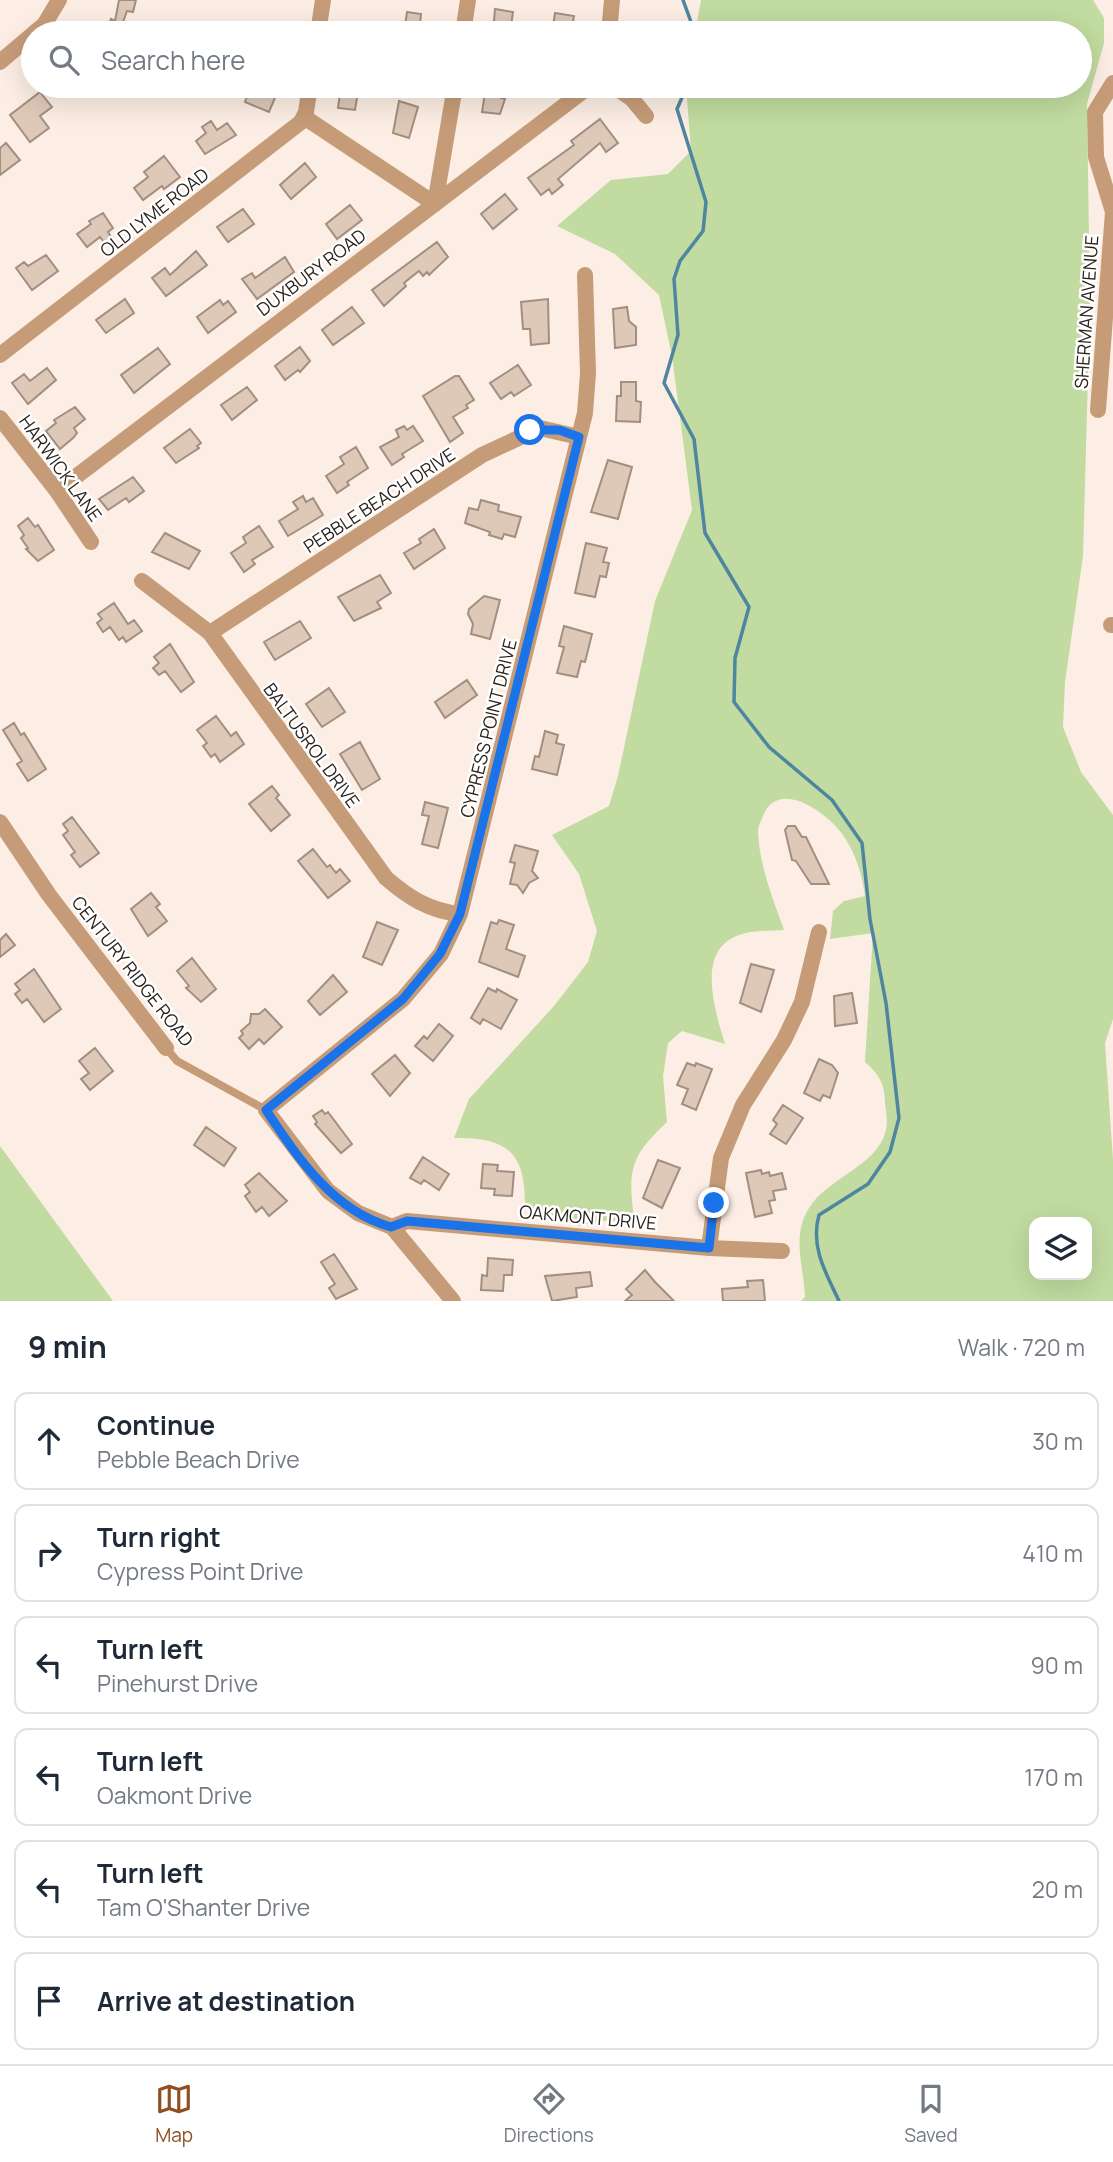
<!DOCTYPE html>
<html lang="en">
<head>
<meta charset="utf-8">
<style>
	body { margin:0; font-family:Manrope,sans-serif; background:#f2f2f3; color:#1f2937 }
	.controls { position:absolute; right:21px; bottom:21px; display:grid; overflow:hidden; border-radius:14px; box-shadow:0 7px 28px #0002 }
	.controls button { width:63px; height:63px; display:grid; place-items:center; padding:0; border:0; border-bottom:2px solid #e0e1e3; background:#fff; color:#1f2937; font:35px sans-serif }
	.stop { position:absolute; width:21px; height:21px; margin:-16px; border:5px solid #1a73e8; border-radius:50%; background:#fff }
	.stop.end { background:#1a73e8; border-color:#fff; box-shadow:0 2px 7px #0008 }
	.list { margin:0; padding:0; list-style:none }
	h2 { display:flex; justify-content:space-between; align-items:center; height:91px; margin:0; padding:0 28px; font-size:30px }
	h2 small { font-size:23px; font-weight:400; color:#747a83 }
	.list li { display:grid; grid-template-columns:46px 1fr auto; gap:21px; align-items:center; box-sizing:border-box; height:98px; margin:0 14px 14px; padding:0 14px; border:2px solid #e0e1e3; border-radius:14px }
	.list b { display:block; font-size:26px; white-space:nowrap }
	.list p { margin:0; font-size:23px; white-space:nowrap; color:#747a83 }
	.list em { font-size:23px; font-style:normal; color:#747a83 }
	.icon { flex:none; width:38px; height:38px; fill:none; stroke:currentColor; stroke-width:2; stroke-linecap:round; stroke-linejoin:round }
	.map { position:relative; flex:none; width:1113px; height:1301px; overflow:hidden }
	.search { position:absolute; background:#fff; box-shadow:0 7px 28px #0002; left:21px; right:21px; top:21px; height:77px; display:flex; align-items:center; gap:18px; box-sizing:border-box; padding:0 24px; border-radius:38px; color:#747a83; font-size:26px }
	.sheet { height:763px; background:#fff }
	nav { display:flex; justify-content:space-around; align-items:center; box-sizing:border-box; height:98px; border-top:2px solid #e0e1e3; background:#fff; font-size:19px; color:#747a83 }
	nav a { display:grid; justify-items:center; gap:4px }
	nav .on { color:#914e1e }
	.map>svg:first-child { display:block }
	.green { fill:#c1dba0; fill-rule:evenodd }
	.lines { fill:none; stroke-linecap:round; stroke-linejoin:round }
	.stream { stroke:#4f869f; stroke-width:3.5 }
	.building { fill:#dec8b8; stroke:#a38e7f; stroke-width:2 }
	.service { stroke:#c69c78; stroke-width:8 }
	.minor { stroke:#c69c78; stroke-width:16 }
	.route { stroke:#1a73e8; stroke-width:9 }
	.labels { text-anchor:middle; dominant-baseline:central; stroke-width:5; stroke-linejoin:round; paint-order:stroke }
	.street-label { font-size:18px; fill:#2b231d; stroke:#fff }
</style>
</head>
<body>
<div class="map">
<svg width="1113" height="1301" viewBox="0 0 1113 1301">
	<rect width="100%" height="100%" fill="#fceee4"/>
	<path class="green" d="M701,0H1093L1104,18V43L1087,104L1090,303L1083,556L1065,682L1063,727L1081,772L1113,815V1019L1105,1043L1113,1160V1301H801L805,1297C804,1266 791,1237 809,1208C828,1177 877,1167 886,1130C888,1122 886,1111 885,1103C885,1084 879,1074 865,1062L873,933L830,939L833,911L844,901L865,896C862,874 856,854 843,835C828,813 778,777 763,816C761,821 758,826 758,831C759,865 773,899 784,930C770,931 752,930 739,935C695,950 715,1011 725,1044L682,1031L668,1043L663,1076L667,1122C627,1159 628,1173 635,1226L609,1220L579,1226L540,1215L525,1203C525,1150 504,1137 454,1138L469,1099L554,1006L588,962L597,931L579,874L552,835L609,806L618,776L655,601L692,510L672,356L659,295L615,254L557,226L611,180L668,174L691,151L686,86H1080V33H695ZM1034,1222H1087V1275H1034Z
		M0,1146L113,1301H0Z"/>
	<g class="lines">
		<path class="stream" d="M683,0L695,33
			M687,86L677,109L706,202L703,231L680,261L674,279L678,335L664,383L694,439L705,533L749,607L735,658L734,702L769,747L832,800L862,843L870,919L886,1003L899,1118L890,1152L868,1184L819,1215C810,1247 826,1273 839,1301"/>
	</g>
	<path class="building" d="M119,0H136L133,12L127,11L119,33H106L111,19L115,21Z
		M495,9L513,12L510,33H493Z
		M407,12L421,14L419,33H404Z
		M555,13L574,16L571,33H552Z
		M258,86H280L269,112L245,102L249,91L255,93Z
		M341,86H359L355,110L338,108Z
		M486,86H503L501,98L505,99L500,114L482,112Z
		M40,92L52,107L40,116L49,128L30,142L10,115Z
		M399,101L418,107L409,138L393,133Z
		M600,119L618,143L606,152L600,143L558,179L563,185L552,194L549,189L541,195L528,178L574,145L571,141Z
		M211,121L217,130L227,123L236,135L205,154L196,141L206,133L202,127Z
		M6,143L20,160L0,175V148Z
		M164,156L180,177L164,189L162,186L143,200L134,188L148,177L144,172Z
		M305,163L316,177L291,199L280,185Z
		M505,194L517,209L493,229L481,214Z
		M350,205L362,220L337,239L326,224Z
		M243,209L254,224L228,242L217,227Z
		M103,213L113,228L108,232L113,240L106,245L100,237L87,247L77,234L91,224L89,221Z
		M437,242L448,257L429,275L427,272L423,276L419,271L404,283L406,286L384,306L372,290Z
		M196,251L207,265L166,296L152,278L165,268L170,275Z
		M46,255L58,271L32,290L16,268L24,262L28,266Z
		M285,257L294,272L257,299L242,279L252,273L255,278Z
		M125,299L134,313L106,333L96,320Z
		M548,299L549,343L531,345L530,329H523L521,302Z
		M220,300L223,305L228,301L236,312L208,333L197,317Z
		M352,307L364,323L333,345L322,330Z
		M627,307L629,321L636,327V345L615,348L613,309Z
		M300,347L310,361L300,372L298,370L285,380L275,366Z
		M158,348L170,364L134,393L121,375Z
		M518,365L531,385L514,396L511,392L501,399L490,383Z
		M47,368L56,380L28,404L12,383L24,374L30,381Z
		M455,376H459L474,400L466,405L468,408L453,417L463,433L450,442L423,396Z
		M621,382H636V401L641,402L640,422L616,421L617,396H621Z
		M247,387L257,400L232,420L221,405Z
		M75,407L85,419L74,428L77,433L73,438L60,449L46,431L56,423L54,420Z
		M404,426L407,430L413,426L423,441L402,454L404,457L392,465L380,447L399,437L396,430Z
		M190,429L201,443L197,446L199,448L176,463L164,448Z
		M356,447L368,468L347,482L349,485L337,493L326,476L344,464L340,457Z
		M608,460L632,467L618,519L591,512Z
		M133,477L144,491L129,502L126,498L108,510L99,499Z
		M303,496L306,502L313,498L323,515L288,536L279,521L298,509L293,502Z
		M481,500L499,505L498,511L521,517L515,537L504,534L502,539L489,535L490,532L465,523L469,508L478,510Z
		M28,518L35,527L38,525L54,550L38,561L26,549L28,548L21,538L24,535L18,526Z
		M259,526L273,547L252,560L255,564L244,572L231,553L246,543L243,537Z
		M434,529L445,548L414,569L404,553L421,543L419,539Z
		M165,533L200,551L189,569L152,552Z
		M586,543L607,548L603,562L609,563L606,577L600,576L595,597L575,593Z
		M380,575L391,593L377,602L381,608L354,621L338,597Z
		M484,596L500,600L490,639L471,634L473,624L468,614L469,609Z
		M114,603L128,624L134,620L142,631L126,642L123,637L119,640L110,627L103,632L97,623L102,619L98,614Z
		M300,621L311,638L275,660L264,642Z
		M564,626L592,634L585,662L581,661L577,677L557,673L564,647L559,646Z
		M170,644L194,682L181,692L165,671L159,675L153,668L159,663L154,657Z
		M467,680L477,695L445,718L435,702Z
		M329,688L345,712L322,727L306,704Z
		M216,716L231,736L236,732L244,744L220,762L215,754L211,757L203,746L207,743L197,730Z
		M14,723L21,735L24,733L46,769L28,781L17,764L22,761L3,730Z
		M545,731L558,735L556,743L564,745L557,775L532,769L535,756L539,757Z
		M360,742L380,779L362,790L340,754Z
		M272,786L279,795L276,798L290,815L271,831L249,804Z
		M425,802L448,808L438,848L422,844L429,816L422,815Z
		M72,817L99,853L80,867L71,855L75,852L63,835L68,831L63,824Z
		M788,826H795L802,837H806L829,884H811L796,861L792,860L785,830Z
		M515,845L538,851L532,871L538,878L529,883L523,893L517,885L510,884L515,863L510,862Z
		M313,849L327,867L330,865L336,873L340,869L350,881L328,898L298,861Z
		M151,893L160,904L156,907L167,921L148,936L131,909Z
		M499,920L514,925L506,949L525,956L518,977L479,962L491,922L497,924Z
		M377,922L398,930L382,965L363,957Z
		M6,934L15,945L0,957V940Z
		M192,958L216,989L201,1002L186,988L189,986L177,971Z
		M751,964L774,970L761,1012L740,1003Z
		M34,969L61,1009L44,1022L27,999L22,1003L15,994L20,990L15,984Z
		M333,975L347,992L320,1015L308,1001Z
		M488,988L496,992L497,989L517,1000L501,1029L483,1019L480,1024L471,1018Z
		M852,993L857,1023L835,1026L834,996Z
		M265,1009L282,1027L264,1044L259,1039L249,1049L239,1038L243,1034L241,1031L250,1023L251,1014H259Z
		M439,1024L453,1036L433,1061L415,1046L424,1036L427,1039Z
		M95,1048L113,1071L90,1090L81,1079L89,1073L79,1061Z
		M395,1055L410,1073L390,1096L372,1074Z
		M819,1059L832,1065L838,1073L830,1098L823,1095L820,1101L804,1093Z
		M687,1063L695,1066L696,1063L712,1069L696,1110L682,1104L688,1089L677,1085Z
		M783,1105L803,1118L786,1144L770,1134L777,1124L773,1120Z
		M322,1110L325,1114L328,1112L352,1144L341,1153L315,1124L317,1122L313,1116Z
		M206,1127L236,1148L224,1166L194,1145Z
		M423,1157L449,1174L439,1190L424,1180L421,1184L410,1178Z
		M658,1160L680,1168L662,1208L643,1198Z
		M483,1164L498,1165L497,1171L514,1172L512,1196L494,1195L495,1189L481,1188Z
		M761,1170L762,1174L769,1172L770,1176L782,1173L786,1189L773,1191L775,1200L769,1201L772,1213L755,1217L746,1173Z
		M259,1173L287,1201L269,1216L262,1207L256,1212L245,1196L250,1192L245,1185Z
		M334,1254L357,1289L336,1299L329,1288L335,1284L321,1262Z
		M488,1258L513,1260L512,1275H504L503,1291L481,1290L482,1275L487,1276Z
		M645,1270L655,1282L674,1301H625L632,1295L626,1289Z
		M590,1272L592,1286L576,1288L577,1297L552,1301L545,1276Z
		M763,1280L765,1301H723L722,1289L748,1287L747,1281Z"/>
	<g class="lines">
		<path class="service" d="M166,1048L177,1061L266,1110"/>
		<path class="minor" d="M34,33L44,25L59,0
			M318,33L323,0
			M463,33L468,0
			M609,33L612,0
			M0,62L33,34
			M614,86L632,99L646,116
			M304,117L435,204L455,86
			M0,355L301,122L306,112L310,86
			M1098,410L1113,212L1096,157L1095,112L1113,83
			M0,418L57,491L91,542
			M57,491L590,86
			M142,581L210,633L386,878C409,898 430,911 460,914
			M1111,625H1113
			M210,633L482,455L540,428L579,437
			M0,822L49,895L166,1048
			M392,1227L407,1221L709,1248L782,1251
			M709,1248L721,1158L743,1105L784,1040L802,1002L819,932
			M453,1301L392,1227L358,1213L328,1191L266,1110L403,999L441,954L460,914L585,413L588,373L585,275"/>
	</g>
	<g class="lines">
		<path class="route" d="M530,430H559L579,437L460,914L440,954L403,999L266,1110C298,1158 333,1211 391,1227L407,1221L709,1248L714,1203"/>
	</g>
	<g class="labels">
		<g class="street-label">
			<text transform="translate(154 212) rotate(-38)">OLD LYME ROAD</text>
			<text transform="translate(311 272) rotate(-37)">DUXBURY ROAD</text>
			<text transform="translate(1086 312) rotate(-86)">SHERMAN AVENUE</text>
			<text transform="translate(61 468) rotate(54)">HARWICK LANE</text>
			<text transform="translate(379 500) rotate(-33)">PEBBLE BEACH DRIVE</text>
			<text transform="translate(488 728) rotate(-76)">CYPRESS POINT DRIVE</text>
			<text transform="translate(312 745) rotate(54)">BALTUSROL DRIVE</text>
			<text transform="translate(133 971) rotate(52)">CENTURY RIDGE ROAD</text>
			<text transform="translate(588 1217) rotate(5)">OAKMONT DRIVE</text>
		</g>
	</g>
</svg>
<div class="controls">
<button><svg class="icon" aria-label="layers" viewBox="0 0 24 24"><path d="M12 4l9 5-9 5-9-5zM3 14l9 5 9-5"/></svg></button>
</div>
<div class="stop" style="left:530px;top:430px"></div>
<div class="stop end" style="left:714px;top:1203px"></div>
<div class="search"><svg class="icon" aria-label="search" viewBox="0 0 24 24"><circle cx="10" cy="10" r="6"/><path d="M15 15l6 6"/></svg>Search here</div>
</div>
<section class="sheet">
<h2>9 min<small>Walk · 720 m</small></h2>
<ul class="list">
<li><svg class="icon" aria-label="ahead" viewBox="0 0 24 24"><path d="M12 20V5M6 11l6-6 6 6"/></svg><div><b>Continue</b><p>Pebble Beach Drive</p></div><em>30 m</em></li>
<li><svg class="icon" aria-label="right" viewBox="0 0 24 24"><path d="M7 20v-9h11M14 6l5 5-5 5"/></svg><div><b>Turn right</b><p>Cypress Point Drive</p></div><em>410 m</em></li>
<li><svg class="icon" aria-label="left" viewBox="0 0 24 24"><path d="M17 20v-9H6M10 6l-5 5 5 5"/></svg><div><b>Turn left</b><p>Pinehurst Drive</p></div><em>90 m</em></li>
<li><svg class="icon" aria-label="left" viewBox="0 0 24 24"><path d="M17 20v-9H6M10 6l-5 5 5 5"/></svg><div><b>Turn left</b><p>Oakmont Drive</p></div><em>170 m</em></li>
<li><svg class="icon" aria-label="left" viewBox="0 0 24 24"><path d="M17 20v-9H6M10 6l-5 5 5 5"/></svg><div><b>Turn left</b><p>Tam O'Shanter Drive</p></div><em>20 m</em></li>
<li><svg class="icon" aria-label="arrive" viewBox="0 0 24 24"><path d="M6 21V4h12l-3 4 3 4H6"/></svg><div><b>Arrive at destination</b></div></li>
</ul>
</section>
<nav>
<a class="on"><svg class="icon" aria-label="map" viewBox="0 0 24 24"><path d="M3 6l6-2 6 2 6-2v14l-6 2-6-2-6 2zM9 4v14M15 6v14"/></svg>Map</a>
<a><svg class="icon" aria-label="directions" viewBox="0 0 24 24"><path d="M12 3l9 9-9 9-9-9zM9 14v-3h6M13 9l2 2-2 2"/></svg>Directions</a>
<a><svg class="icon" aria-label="saved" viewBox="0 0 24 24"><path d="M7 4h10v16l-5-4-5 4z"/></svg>Saved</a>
</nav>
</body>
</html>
